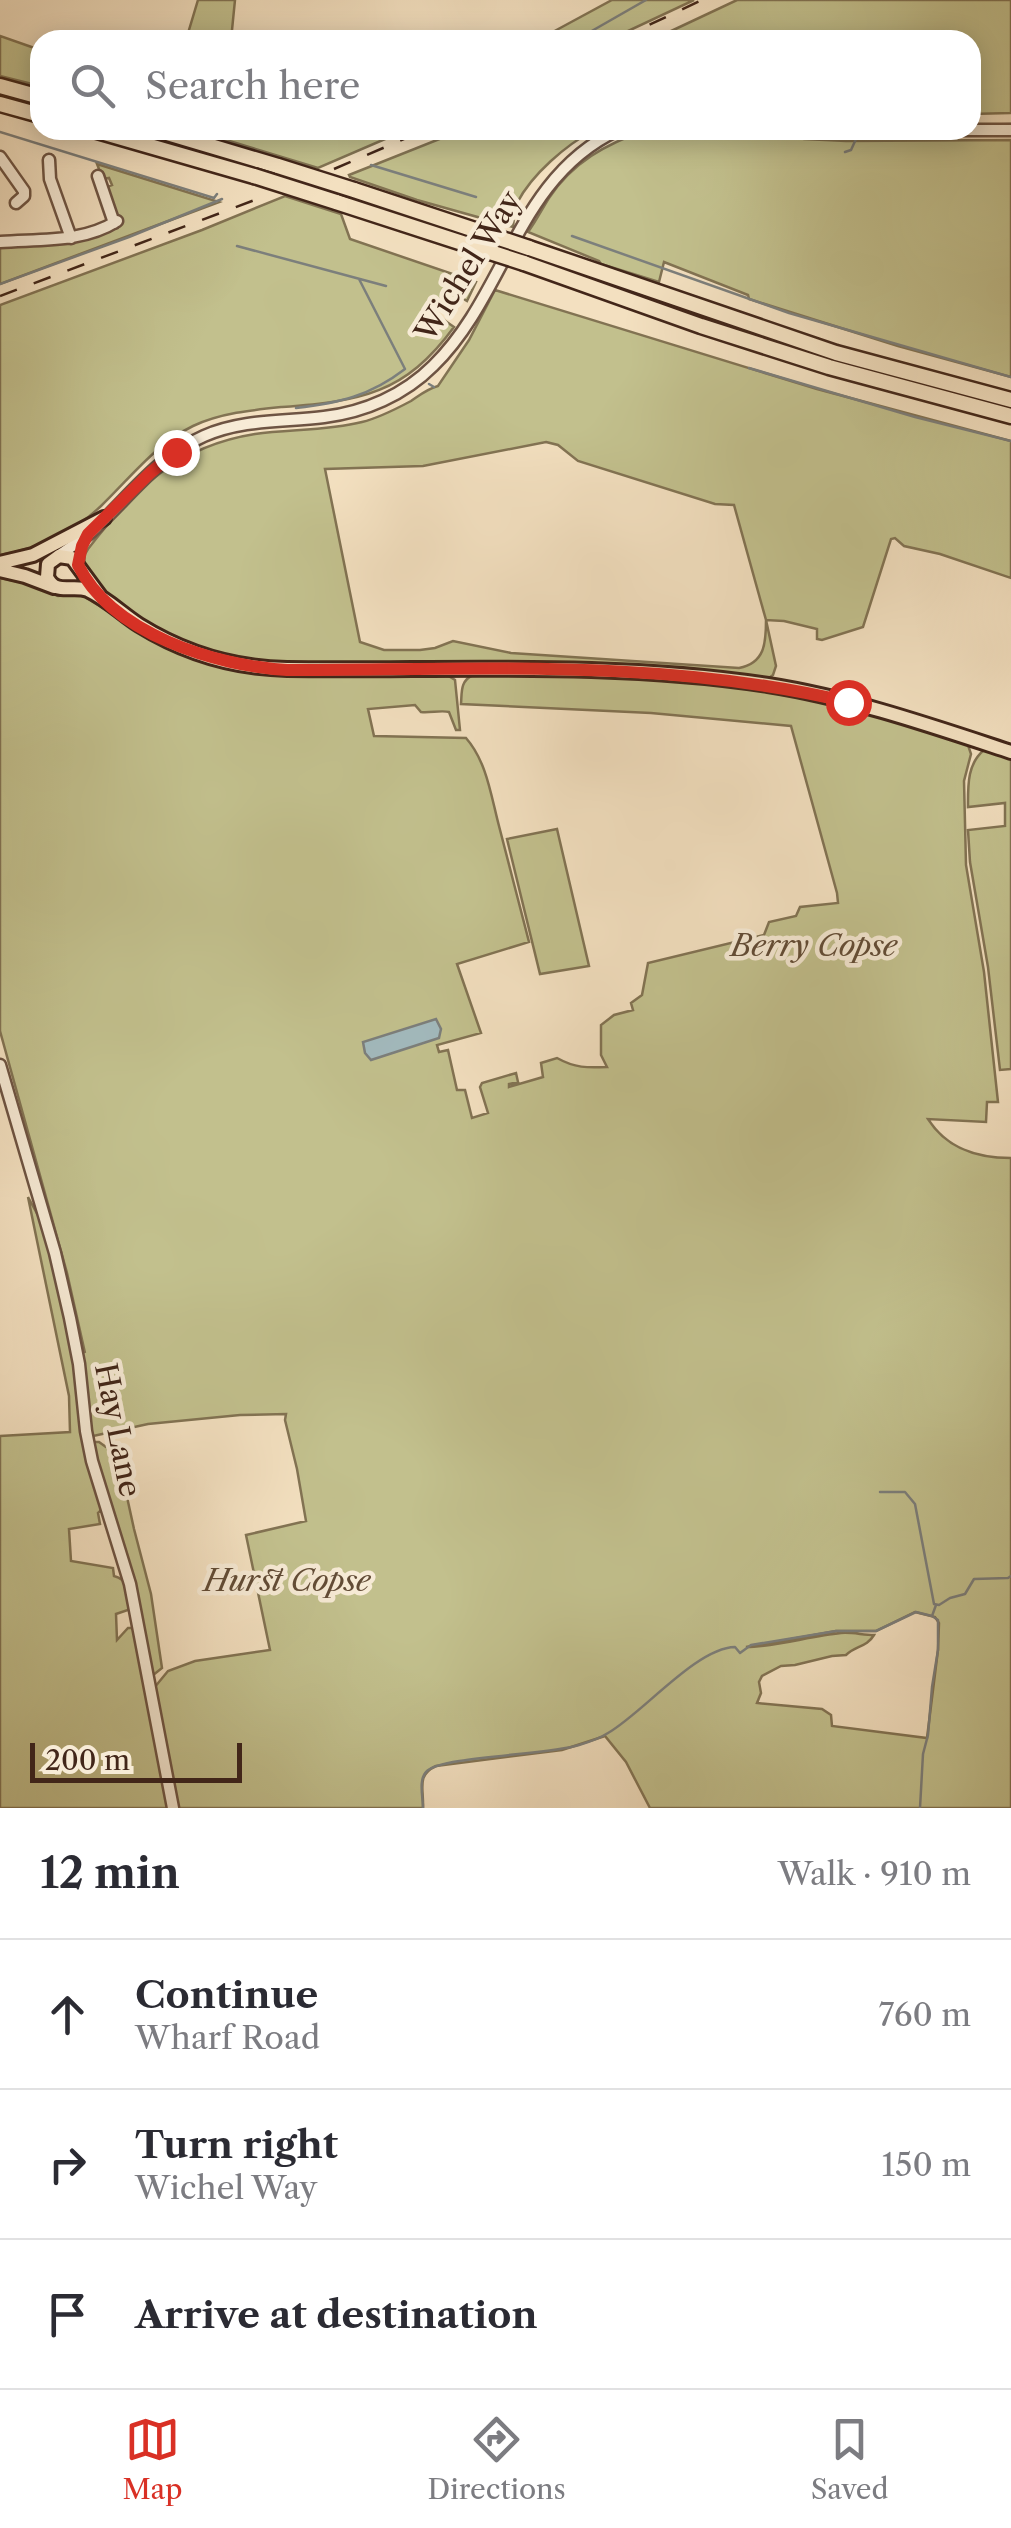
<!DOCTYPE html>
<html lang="en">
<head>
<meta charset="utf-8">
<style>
	body { margin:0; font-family:"Libre Caslon Text",serif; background:#f2f2f3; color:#2b2b33 }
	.scale { position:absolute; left:30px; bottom:25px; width:212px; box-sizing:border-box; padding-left:10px; border:5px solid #422619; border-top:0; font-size:28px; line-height:35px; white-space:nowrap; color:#422619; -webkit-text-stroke:8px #f7ebd6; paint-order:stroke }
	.stop { position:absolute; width:30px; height:30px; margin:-22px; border:8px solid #d93025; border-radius:50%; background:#fff }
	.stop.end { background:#d93025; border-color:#fff; box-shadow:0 2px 10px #0008 }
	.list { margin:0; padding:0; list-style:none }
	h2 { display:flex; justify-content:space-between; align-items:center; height:130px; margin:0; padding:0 40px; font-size:42px }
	h2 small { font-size:32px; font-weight:400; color:#7c7c81 }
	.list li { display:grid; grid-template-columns:65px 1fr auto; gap:30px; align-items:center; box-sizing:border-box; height:150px; padding:0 40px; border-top:2px solid #e1e1e2 }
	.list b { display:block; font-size:38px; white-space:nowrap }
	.list p { margin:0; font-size:32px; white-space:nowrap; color:#7c7c81 }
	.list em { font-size:32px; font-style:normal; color:#7c7c81 }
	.icon { flex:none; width:55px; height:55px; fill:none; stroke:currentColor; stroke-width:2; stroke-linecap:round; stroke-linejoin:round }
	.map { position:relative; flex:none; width:1011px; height:1808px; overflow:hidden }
	.search { position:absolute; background:#fff; box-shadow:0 5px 25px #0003; left:30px; right:30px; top:30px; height:110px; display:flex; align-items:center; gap:25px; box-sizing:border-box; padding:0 35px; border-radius:30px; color:#7c7c81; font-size:38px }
	.sheet { height:580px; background:#fff }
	nav { display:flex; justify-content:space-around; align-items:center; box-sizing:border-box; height:140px; border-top:2px solid #e1e1e2; background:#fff; font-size:28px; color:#7c7c81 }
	nav a { display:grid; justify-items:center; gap:5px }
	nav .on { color:#d93025 }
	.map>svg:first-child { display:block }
	.green { fill:#c2c08d; stroke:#827353; stroke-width:2.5; fill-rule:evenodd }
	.water { fill:#a2babe; stroke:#7c7f7c; stroke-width:2.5 }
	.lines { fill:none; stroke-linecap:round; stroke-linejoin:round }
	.stream { stroke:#7c7f7c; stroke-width:2.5 }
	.minor-casing { stroke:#6e5443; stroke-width:15 }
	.major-casing { stroke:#422619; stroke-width:18 }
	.highway-casing { stroke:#422619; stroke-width:19 }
	.minor { stroke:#f7ebd6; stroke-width:10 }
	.major { stroke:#f3e0c0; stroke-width:12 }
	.highway { stroke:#f3e0c0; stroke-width:14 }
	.rail { stroke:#422619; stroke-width:2.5; stroke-dasharray:18 18; stroke-linecap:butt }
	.highway-bridge-casing { stroke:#422619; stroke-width:19; stroke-linecap:butt }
	.highway-bridge { stroke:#f3e0c0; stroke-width:14 }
	.route { stroke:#d93025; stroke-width:12 }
	.labels { text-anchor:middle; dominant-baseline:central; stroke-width:9; stroke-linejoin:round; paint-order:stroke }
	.street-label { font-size:30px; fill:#422619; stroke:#f7ebd6 }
	.park-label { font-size:30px; font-style:italic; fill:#624c36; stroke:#f7ebd6 }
</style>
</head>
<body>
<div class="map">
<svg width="1011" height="1808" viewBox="0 0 1011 1808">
	<rect width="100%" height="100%" fill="#f3e0c0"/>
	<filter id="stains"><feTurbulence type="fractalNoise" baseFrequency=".002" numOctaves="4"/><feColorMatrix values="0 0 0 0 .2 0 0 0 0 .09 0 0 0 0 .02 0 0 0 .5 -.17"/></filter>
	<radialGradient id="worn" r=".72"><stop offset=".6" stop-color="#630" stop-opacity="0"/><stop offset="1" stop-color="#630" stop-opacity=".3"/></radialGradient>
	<path class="green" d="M198,0H235L231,40H186Z
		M612,0H694L609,40H538Z
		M737,0H1011V113L971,114V40H652Z
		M0,36L40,50V86L0,76Z
		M193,130H406L318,168Z
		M462,130H594C566,145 532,174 517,203C514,210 514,219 513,227L417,200L350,177L349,175Z
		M646,130H764L804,139L846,141L1011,140V377L898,346L749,299L748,295L664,262L659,282L601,264L599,261L528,232C536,221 542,209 549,198C573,162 606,144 646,130Z
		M97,164L219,202L0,284V244L115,226L104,188L112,185L109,178L103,179Z
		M285,196L341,214L350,239L476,282L467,301L457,295L447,310L434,307L431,311L454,327C405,394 361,401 282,407C252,410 221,413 193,426C156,444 131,477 101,506C74,532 38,549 0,555V305L202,230Z
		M495,290L817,389L1011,441V578L940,554L904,546L895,538L891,539L863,627L822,640L817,639V629L784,621L766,620L776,666L773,675L766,680L267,664C198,654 127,625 84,566L85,554L88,549C134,489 178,446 255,434C290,429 327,431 362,422C379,418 396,409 411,401C420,395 427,389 438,386L469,340ZM546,442L558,445L578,461L715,504L734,505L766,620C766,643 765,663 739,668L511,653L453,641L435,648L420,650H384L360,642L325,469L423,466Z
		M0,578L29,584L58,596L80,594L144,633L199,660L447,675L455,680L460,730H456L449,712C442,710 430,713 421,712L415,705L368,709L374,736L466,738C487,762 491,796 499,826C509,865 519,903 529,942L457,964L481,1033L437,1045L439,1052L448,1050L457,1090H465L472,1118L488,1113L480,1087L482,1083L516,1073L518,1082L509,1084V1087L543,1077L541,1063L557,1058C575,1068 587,1068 607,1067L601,1055V1025L614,1015L633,1010L631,1003L642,995L648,963L764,935L769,922L796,916L800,907L838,903L837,893L791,726L651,713L461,704C462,692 460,681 473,675C577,676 681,675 784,693C847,704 908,726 968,745L971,754L964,781L966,865L984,972L998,1102H987L986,1122L928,1119C947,1149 977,1158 1011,1158V1808H650L626,1762L605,1736L562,1750L436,1766C416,1775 424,1789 423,1808H176L154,1688L168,1671L195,1661L270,1650L246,1535L306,1521L297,1469L285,1420L286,1414L240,1415L148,1424L93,1436V1442H99L106,1447H113L118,1456L134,1529L151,1594L162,1668L152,1676L133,1575L109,1503L98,1513L100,1524L69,1529L71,1561L113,1568L114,1576C131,1581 129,1593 131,1609L116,1614L117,1640L128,1628H132L137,1634L168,1808H0V1436L70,1432L69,1396L28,1197L40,1219L85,1353L67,1273L0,1031ZM915,1612L935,1617L939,1623L938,1650L927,1738L832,1726L831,1715L822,1709L757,1703L761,1693L759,1682L762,1676L781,1666L795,1665L832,1656L846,1655C855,1646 867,1647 874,1635C863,1635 852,1632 841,1633C810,1636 775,1647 746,1647L836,1631H876Z
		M984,750L1011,758V1069L1000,1070L988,967L970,862L968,830L1005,826V803L968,807C968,786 967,764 984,750Z
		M557,829L589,966L540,974L507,839Z"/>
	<path class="water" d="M436,1019L441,1029L439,1038L371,1060L365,1053L363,1042Z"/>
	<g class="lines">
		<path class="stream" d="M576,40L646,0
			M971,125L1011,124
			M0,132L214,198L217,194
			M845,152L851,150L856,139
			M371,165L476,197
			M572,236L789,313L1011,377
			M237,246L386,286
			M0,284L129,237L222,199
			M749,368L915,417L1011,441
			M429,384L434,387
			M296,408C339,403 370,396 405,369L359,279
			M880,1492H905L915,1504L934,1604L939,1605L950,1598L965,1594L974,1579L1008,1578L1011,1576
			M423,1808C423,1797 418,1779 427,1771C442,1756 550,1755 579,1745C589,1742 599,1739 608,1733C643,1713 696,1648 735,1647L740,1653L751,1645L836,1631H876L916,1612L932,1616L936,1605
			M920,1808L923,1754L928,1735L932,1687L938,1650V1620L932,1616"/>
		<defs>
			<path id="minor" d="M807,130H1011
				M0,157L24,191V196L16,203
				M49,160L50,179L71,238
				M98,176L114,223
				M0,242C40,239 82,243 117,221
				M58,556C68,549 79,542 89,534C127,500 156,457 204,436C243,419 284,422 324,417C365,412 404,395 433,366C507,294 516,178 618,130
				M0,1065L55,1253L70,1318L79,1364L86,1431L92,1461L130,1584L173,1808"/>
			<path id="major" d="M0,563L33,555L104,518
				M0,570L25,576L54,587
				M100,596L72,558L59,556L48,564L47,577C56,596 72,584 88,590C107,599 122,614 139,625C184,653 235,668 287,669C445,671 612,661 768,685C851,698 932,726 1011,752"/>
			<path id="highway" d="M0,86L40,97
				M0,104L40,115
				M94,130L254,176
				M157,130L278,166
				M354,190L496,237
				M336,202L490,252
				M529,248L836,353L1011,400
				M524,263L701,326L829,367L1011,416"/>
		</defs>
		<use href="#minor" class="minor-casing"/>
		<use href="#major" class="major-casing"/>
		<use href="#highway" class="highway-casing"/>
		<use href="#minor" class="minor"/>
		<use href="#major" class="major"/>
		<use href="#highway" class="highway"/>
		<path class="rail" d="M617,40L702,0
			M334,169L425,130
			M0,296L268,195"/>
		<defs>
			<path id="highway-bridge" d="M278,166L354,190
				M254,176L336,202
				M496,237L529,248
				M490,252L524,263"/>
		</defs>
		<use href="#highway-bridge" class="highway-bridge-casing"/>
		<use href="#highway-bridge" class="highway-bridge"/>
	</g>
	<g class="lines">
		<path class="route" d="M176,452L150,473L88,534L82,546L78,565C112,634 216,666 287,670C474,670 664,658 848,702"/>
	</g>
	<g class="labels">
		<g class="street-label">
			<text transform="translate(468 266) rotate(-58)">Wichel Way</text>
			<text transform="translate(118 1430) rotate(79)">Hay Lane</text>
		</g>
		<g class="park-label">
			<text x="814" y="945">Berry Copse</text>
			<text x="287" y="1580">Hurst Copse</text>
		</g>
	</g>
	<rect width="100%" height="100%" filter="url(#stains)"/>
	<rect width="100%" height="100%" fill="url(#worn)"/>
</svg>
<div class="scale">200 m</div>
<div class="stop" style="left:848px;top:702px"></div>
<div class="stop end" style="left:176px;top:452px"></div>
<div class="search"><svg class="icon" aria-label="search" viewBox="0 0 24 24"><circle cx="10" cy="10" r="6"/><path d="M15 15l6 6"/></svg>Search here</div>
</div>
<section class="sheet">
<h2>12 min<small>Walk · 910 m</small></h2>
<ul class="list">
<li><svg class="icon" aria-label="ahead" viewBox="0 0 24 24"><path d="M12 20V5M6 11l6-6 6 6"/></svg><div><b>Continue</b><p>Wharf Road</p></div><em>760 m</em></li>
<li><svg class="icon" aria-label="right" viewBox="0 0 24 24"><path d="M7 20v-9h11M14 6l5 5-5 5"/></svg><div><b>Turn right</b><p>Wichel Way</p></div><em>150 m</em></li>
<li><svg class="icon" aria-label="arrive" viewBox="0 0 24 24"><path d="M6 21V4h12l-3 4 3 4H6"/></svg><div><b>Arrive at destination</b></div></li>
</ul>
</section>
<nav>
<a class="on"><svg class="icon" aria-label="map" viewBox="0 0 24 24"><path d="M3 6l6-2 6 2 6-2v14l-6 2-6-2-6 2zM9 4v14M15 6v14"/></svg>Map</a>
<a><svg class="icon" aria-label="directions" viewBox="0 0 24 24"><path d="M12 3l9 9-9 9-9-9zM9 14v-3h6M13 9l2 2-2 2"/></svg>Directions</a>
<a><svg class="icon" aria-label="saved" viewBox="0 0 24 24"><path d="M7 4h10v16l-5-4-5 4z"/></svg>Saved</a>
</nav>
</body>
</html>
